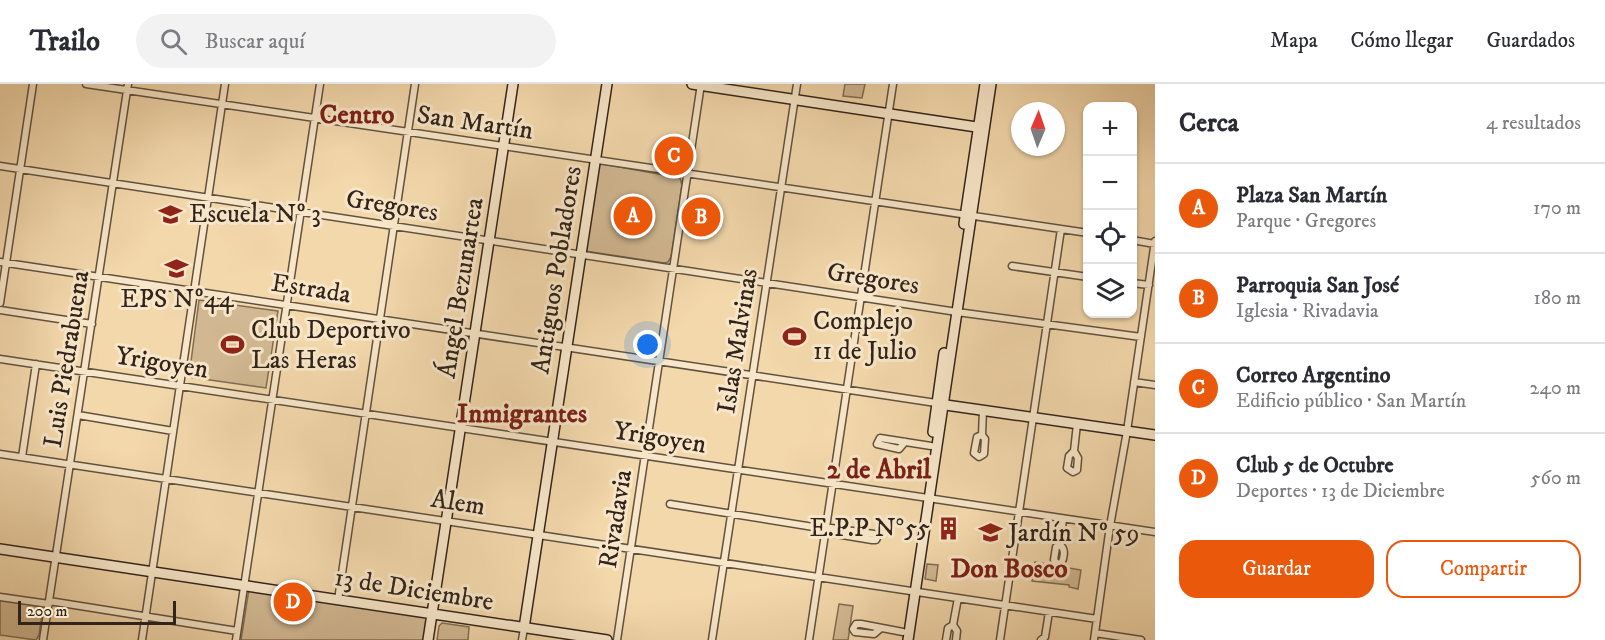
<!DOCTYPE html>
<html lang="es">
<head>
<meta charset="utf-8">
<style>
	body { margin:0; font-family:"IM FELL DW Pica",serif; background:#f2f2f3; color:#2b2b33 }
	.controls { position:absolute; right:18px; top:18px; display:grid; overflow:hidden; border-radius:12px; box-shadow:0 2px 4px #0004 }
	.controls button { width:54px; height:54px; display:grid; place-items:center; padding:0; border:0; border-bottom:2px solid #e1e1e2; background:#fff; color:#2b2b33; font:30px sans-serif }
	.compass { position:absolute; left:1011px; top:18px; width:54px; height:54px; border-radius:50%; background:#fff; box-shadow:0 2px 4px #0004; rotate:2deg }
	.scale { position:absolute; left:18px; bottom:15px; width:158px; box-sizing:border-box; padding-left:6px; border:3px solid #32241a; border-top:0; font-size:16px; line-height:21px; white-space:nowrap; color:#32241a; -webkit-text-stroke:4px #f7e6c9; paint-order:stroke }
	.you { position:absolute; left:648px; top:261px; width:21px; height:21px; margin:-15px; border:4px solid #fff; border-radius:50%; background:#1a73e8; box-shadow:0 0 0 9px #1a73e833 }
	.badge { display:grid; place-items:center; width:39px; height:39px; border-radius:50%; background:#ea580c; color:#fff; font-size:20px; font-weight:700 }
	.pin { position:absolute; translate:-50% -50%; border:3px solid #fff; box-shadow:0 2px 6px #0006 }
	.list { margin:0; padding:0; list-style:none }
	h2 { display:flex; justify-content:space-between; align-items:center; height:78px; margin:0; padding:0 24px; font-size:26px }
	h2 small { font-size:20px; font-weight:400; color:#7c7c81 }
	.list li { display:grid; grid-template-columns:39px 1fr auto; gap:18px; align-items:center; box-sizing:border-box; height:90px; padding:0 24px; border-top:2px solid #e1e1e2 }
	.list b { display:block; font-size:22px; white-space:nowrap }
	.list p { margin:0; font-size:20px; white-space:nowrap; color:#7c7c81 }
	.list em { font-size:20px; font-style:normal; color:#7c7c81 }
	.actions { display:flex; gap:12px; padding:18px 24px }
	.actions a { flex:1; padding:14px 0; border:2px solid #ea580c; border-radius:18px; text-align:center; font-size:21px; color:#ea580c }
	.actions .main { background:#ea580c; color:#fff }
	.icon { flex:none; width:33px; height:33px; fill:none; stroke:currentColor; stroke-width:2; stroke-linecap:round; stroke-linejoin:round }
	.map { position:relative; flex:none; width:1155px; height:556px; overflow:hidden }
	header { display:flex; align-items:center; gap:36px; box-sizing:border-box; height:84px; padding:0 30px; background:#fff; border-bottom:2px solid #e1e1e2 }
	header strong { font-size:28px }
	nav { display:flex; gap:33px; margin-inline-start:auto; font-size:21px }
	.search { width:420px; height:54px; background:#f2f2f3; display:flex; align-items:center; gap:15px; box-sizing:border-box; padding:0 21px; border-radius:33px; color:#7c7c81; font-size:22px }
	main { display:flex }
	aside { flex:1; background:#fff }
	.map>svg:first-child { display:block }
	.green { fill:#d2b993; stroke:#826e56; stroke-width:1.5 }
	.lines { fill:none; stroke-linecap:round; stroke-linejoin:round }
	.street-casing { stroke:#62513e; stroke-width:9 }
	.secondary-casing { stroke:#32241a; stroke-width:12 }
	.street { stroke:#f7e6c9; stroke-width:6 }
	.secondary { stroke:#f7e6c9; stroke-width:9 }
	.labels { text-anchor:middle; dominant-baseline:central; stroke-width:6; stroke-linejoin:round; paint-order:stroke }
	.street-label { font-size:26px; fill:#32241a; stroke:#f7e6c9 }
	.poi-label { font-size:26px; fill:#32241a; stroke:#f7e6c9; text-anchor:start }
	.neighbourhood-label { font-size:27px; font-weight:bold; fill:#7a1f14; stroke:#f7e6c9 }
</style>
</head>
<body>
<header>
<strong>Trailo</strong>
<div class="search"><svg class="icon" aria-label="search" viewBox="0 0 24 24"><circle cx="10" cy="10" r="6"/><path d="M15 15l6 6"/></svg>Buscar aquí</div>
<nav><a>Mapa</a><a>Cómo llegar</a><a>Guardados</a></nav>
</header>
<main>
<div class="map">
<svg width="1155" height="556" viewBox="0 0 1155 556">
	<rect width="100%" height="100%" fill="#f3d8ac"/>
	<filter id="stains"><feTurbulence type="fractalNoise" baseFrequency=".00333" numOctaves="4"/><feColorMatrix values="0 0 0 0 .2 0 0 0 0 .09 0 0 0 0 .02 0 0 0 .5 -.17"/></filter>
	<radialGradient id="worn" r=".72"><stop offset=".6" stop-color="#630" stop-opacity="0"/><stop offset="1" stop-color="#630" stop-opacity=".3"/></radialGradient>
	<path class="green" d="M845,0H865L862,14L843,12Z
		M603,80L680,94L682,101L671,173L668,178L664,179L585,167L598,81Z
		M199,216L278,227L266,304L189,293Z
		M1035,478L1081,486L1078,505L1069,503V501L1032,497Z
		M927,480L938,481L936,497L925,495Z
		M249,505L428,532L424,556H241Z
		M0,516L43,523L39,551L36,556L0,551Z
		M839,520L853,522L848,556H833Z
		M442,539L469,543L468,556H437L439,542Z"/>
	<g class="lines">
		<defs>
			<path id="street" d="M86,0L1088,149
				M0,82L957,228L1141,253
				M1132,156L1155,160
				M0,178L936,319
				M1012,182L1088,193
				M1132,199L1149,201
				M0,219L33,0
				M0,226L92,240
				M0,275L1155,448
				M1134,298L1155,301
				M78,331L173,347
				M982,351L985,355L984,370L979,373L974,369L977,353L982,351L983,326
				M905,358L899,365L877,360L880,354L931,362
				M1074,367L1078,374L1077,386L1073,388L1067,384L1069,372L1074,367L1077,340
				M0,370L1097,535
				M22,373L36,280
				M670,420L826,445L831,444L874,450L877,454L876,456H872L830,449L826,445
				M1060,461C1066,465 1064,474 1061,480H1058L1054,476L1056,463L1060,461L1063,435
				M0,513L49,520
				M338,516L415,0
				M49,517L237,547
				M953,541L957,547L956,556
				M881,544L874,550L855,548L853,545L856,540H861L903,548
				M1095,549L1141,556
				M43,556L128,0
				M142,556L225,0
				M236,556L320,0
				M522,556L524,544
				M617,556L701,0
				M712,556L797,0
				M809,556L893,0
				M946,556L948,544L953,541L958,514
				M1000,556L1061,145
				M1041,556L1045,553L1049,528
				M1094,556L1110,442L1127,347L1155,157"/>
			<path id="secondary" d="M692,0L983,44
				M964,140L985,0
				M939,320L1155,351
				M933,348L944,269
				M0,465L607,556
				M524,544L607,0
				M428,556L513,0
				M908,556L991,0"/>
		</defs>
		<use href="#street" class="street-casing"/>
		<use href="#secondary" class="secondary-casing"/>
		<use href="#street" class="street"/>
		<use href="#secondary" class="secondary"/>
	</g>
	<defs>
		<symbol id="school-bare" viewBox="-9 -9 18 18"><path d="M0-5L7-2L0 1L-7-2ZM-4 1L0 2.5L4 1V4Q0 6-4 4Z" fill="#8f2418" stroke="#f7e6c9" stroke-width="2.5" paint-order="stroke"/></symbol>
		<symbol id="stadium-bare" viewBox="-9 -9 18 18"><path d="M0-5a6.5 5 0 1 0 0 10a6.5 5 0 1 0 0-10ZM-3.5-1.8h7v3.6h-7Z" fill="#8f2418" stroke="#f7e6c9" stroke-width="2.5" paint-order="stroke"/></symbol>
		<symbol id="building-bare" viewBox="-9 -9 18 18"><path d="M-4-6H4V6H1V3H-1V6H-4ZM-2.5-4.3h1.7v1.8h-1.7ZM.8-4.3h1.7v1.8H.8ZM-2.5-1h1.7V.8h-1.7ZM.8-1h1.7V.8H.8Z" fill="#8f2418" stroke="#f7e6c9" stroke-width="2.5" paint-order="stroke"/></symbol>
	</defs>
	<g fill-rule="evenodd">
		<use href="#school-bare" x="154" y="114" width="33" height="33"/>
		<use href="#school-bare" x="160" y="168" width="33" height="33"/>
		<use href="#stadium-bare" x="778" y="236" width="33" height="33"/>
		<use href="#stadium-bare" x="216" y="244" width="33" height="33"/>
		<use href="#building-bare" x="932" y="428" width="33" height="33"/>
		<use href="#school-bare" x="974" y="432" width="33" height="33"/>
	</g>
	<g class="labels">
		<g class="street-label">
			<text transform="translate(475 39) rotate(8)">San Martín</text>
			<text transform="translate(392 122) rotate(9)">Gregores</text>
			<text transform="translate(557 186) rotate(-81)">Antiguos Pobladores</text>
			<text transform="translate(873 195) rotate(9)">Gregores</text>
			<text transform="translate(461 204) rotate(-81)">Ángel Bezunartea</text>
			<text transform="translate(311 205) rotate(9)">Estrada</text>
			<text transform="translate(738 257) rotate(-81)">Islas Malvinas</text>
			<text transform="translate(67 275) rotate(-81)">Luis Piedrabuena</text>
			<text transform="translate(162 279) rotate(9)">Yrigoyen</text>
			<text transform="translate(660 354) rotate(9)">Yrigoyen</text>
			<text transform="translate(458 419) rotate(9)">Alem</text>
			<text transform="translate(616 435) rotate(-81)">Rivadavia</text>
			<text transform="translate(414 506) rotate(9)">13 de Diciembre</text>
		</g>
		<g class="poi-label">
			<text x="189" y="130">Escuela Nº 3</text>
			<text x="177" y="215" text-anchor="middle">EPS Nº44</text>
			<text x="813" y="237">Complejo<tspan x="813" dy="30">11 de Julio</tspan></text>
			<text x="251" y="246">Club Deportivo<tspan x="251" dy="30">Las Heras</tspan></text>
			<text x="930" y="444" text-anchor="end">E.P.P N°55</text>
			<text x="1008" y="449">Jardín Nº 59</text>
		</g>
		<g class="neighbourhood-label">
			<text x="357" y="31">Centro</text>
			<text x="522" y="330">Inmigrantes</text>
			<text x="879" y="386">2 de Abril</text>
			<text x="1009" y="485">Don Bosco</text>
		</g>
	</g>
	<rect width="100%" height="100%" filter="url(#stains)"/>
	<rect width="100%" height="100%" fill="url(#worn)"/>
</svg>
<div class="controls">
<button>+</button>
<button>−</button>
<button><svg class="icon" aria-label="locate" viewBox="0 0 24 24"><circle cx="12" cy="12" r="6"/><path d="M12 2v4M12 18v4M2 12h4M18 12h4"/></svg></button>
<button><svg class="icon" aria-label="layers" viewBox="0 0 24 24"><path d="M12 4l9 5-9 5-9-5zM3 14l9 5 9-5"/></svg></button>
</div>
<svg class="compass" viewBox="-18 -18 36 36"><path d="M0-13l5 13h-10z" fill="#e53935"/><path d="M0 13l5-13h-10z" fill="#7c7c81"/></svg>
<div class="scale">200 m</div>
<div class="you"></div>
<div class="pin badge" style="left:633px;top:132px">A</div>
<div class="pin badge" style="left:701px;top:133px">B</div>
<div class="pin badge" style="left:674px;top:72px">C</div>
<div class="pin badge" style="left:293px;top:518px">D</div>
</div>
<aside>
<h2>Cerca<small>4 resultados</small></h2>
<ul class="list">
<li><span class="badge">A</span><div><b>Plaza San Martín</b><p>Parque · Gregores</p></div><em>170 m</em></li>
<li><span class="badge">B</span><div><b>Parroquia San José</b><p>Iglesia · Rivadavia</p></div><em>180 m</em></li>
<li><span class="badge">C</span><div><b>Correo Argentino</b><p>Edificio público · San Martín</p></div><em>240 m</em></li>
<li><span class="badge">D</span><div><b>Club 5 de Octubre</b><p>Deportes · 13 de Diciembre</p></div><em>560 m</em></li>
</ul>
<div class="actions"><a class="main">Guardar</a><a>Compartir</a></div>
</aside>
</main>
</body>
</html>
